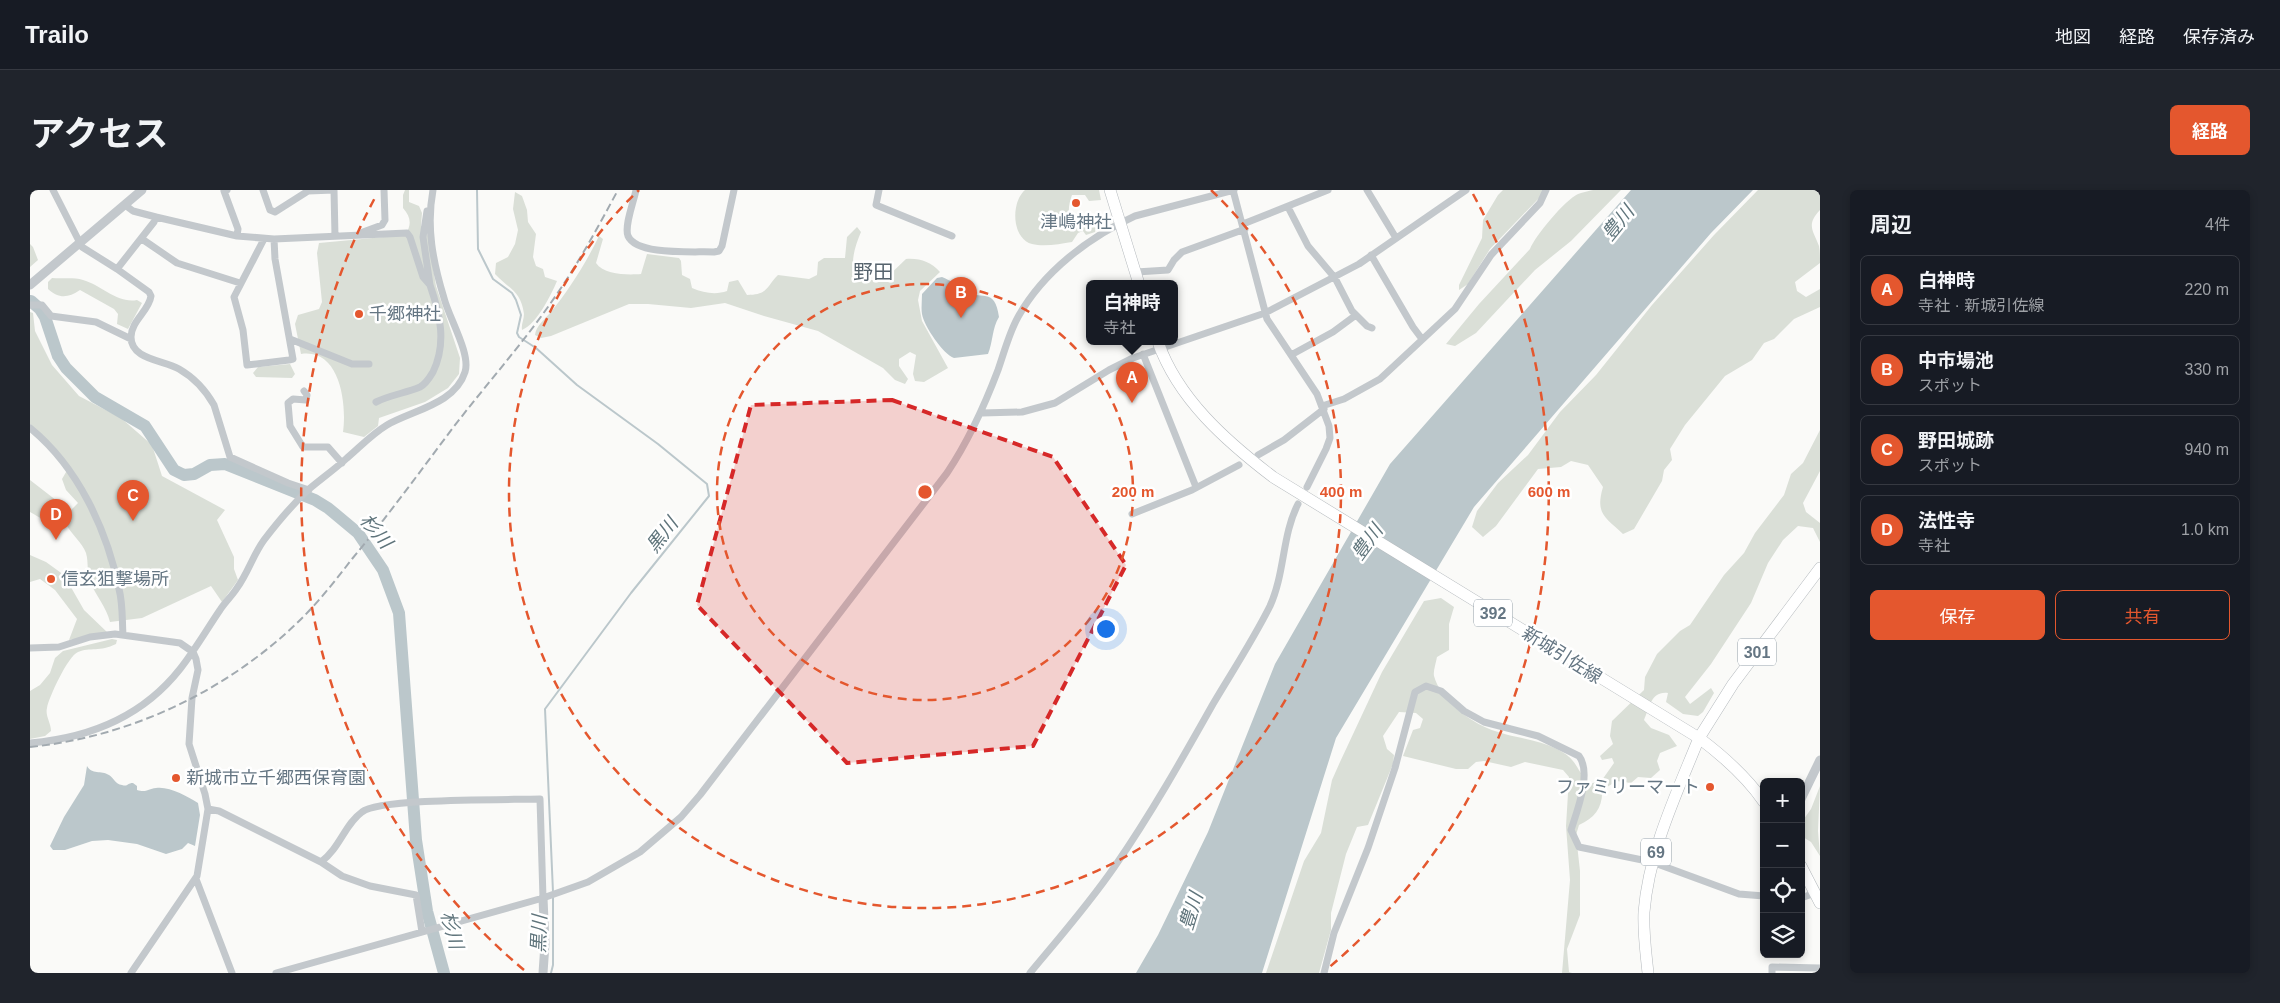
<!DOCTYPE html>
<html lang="ja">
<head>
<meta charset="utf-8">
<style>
	body { margin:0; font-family:Arial,"Noto Sans JP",sans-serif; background:#20242c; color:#f1f3f6 }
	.controls { position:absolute; right:15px; bottom:15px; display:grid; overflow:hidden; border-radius:8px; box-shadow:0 2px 8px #0003 }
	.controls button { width:45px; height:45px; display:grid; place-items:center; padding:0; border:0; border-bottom:1px solid #363941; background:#171b24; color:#f1f3f6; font:25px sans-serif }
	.you { position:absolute; left:1075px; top:438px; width:18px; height:18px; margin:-12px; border:4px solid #fff; border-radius:50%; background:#1a73e8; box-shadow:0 0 0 8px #1a73e833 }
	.badge { display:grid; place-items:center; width:32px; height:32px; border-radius:50%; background:#e4572e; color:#fff; font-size:16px; font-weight:700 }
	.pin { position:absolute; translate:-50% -41px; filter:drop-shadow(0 1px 2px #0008) }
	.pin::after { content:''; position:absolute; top:26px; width:18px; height:15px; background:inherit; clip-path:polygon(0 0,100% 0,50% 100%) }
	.popup { position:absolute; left:1056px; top:90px; width:92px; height:65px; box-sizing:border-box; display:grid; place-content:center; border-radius:8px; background:#171b24; filter:drop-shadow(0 1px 4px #0005); font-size:16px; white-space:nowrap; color:#9ea1a6 }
	.popup b { font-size:19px; color:#f1f3f6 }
	.popup::after { content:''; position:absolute; left:50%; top:100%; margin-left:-10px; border:10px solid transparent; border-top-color:#171b24 }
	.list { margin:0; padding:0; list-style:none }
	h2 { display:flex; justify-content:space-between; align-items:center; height:65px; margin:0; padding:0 20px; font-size:21px }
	h2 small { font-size:16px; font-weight:400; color:#9ea1a6 }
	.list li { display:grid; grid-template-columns:32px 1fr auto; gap:15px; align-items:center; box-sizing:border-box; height:70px; margin:0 10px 10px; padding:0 10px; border:1px solid #363941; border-radius:8px }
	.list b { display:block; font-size:19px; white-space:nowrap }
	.list p { margin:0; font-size:16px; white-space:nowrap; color:#9ea1a6 }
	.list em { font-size:16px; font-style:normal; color:#9ea1a6 }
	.actions { display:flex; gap:10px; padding:15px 20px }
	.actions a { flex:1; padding:11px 0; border:1px solid #e4572e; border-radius:8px; text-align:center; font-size:18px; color:#e4572e }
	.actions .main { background:#e4572e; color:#fff }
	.icon { flex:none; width:28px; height:28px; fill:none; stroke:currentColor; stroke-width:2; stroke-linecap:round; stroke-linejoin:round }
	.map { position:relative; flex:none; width:1790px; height:783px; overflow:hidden; border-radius:8px }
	header { display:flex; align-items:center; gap:30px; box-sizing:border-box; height:70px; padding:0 25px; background:#171b24; border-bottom:1px solid #363941 }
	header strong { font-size:24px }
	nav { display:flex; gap:28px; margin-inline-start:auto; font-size:18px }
	.intro { display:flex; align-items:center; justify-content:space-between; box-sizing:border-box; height:120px; padding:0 30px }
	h1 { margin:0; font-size:35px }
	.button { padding:12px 22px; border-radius:8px; background:#e4572e; color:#fff; font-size:18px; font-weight:700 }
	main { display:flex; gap:30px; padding:0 30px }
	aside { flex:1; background:#171b24; border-radius:8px; box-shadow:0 2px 8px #0003 }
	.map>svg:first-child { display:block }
	.green { fill:#dadfd7 }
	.water { fill:#bbc7cb }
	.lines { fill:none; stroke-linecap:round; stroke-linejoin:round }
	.stream { stroke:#bbc7cb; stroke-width:2 }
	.river { stroke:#bbc7cb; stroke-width:12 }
	.primary-casing { stroke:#b5babe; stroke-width:12 }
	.trunk-casing { stroke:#b4b9bd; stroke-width:12 }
	.minor { stroke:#c3c8cc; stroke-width:7 }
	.tertiary { stroke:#c3c8cc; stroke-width:9 }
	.primary { stroke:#fff; stroke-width:11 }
	.trunk { stroke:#fff; stroke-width:11 }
	.rail { stroke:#a2aab0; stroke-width:2; stroke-dasharray:8 4; stroke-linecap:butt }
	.marked { fill:#d62828; fill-opacity:0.2; stroke:#d62828; stroke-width:4; stroke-dasharray:10 6; stroke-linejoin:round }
	.ring { fill:none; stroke:#e4572e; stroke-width:2.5; stroke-dasharray:9 6 }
	.poi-dot { fill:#e4572e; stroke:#fff; stroke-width:2 }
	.labels { text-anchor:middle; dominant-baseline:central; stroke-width:5; stroke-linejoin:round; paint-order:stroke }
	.shield { fill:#fff; stroke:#939fa8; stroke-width:1 }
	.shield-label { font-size:16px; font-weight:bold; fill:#657683 }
	.poi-label { font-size:18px; fill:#657683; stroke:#fff; text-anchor:start }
	.street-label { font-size:18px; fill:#657683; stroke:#fff }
	.water-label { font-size:19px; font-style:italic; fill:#60757c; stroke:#fff }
	.quarter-label { font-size:20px; fill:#57646e; stroke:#fff }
	.centre { fill:#e4572e; stroke:#fff; stroke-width:2.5 }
	.ring-label { font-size:15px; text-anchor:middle; font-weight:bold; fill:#e4572e; stroke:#fff; stroke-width:5; stroke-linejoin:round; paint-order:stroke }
</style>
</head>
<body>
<header>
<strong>Trailo</strong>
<nav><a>地図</a><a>経路</a><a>保存済み</a></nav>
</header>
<div class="intro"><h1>アクセス</h1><a class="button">経路</a></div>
<main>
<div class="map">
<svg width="1790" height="783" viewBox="0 0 1790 783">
	<rect width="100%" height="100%" fill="#fafaf8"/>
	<path class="green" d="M375,0H379V12L389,16L392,23L391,36L397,40L406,96L430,168L429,184L418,198L395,212L349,228L348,236L334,247L313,242C317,214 310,158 271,164L265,134L268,125L289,119L292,112L287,63L289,53L375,45C382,35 381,27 373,18V5Z
		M995,0H1069L1071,10L1059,11L1055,5H1042C1038,16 1037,26 1044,35L1059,33L1066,38L1065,42L1056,45L1053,41L1048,43L1042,52C1030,54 1014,57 1002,54C981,48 981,12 995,0Z
		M1473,0H1514L1511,6L1460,59L1438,94L1429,100V95L1452,48L1453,30L1468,5Z
		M1563,0H1591L1541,51L1505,80L1446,143L1425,156L1416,154L1449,114L1500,59C1505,46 1535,10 1548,4C1553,2 1559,1 1563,0Z
		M1728,0H1790V20C1776,35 1783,40 1789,56C1790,61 1790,67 1790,73L1765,92L1767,101L1776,107L1790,99V117L1764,129L1744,149L1734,153L1722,170L1695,186L1655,235L1640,259L1642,270L1634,280L1632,291L1604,339L1593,344C1575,327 1565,324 1573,297L1558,275L1541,271L1531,277L1508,279L1466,336L1453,347L1442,337L1447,321L1468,293L1498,265L1530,222L1566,185L1622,115L1684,45Z
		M485,2L492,6L497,20L498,32L506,44L503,67L506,76L513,79L515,87L527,91C521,105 507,134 492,140C491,134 494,130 494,124C491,101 479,99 465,84L466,73L478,67L485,54L488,40L483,19Z
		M827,37L831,42C825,56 818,76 828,90H854L876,69C890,68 901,72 910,82L890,101L888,110L892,131L918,178L894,192L885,191L883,184L886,165L880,162L869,169V176L878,189L875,194L865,190L853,178L788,141L734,126L695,113L661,118L618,114H599L521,146L511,148L505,145C506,136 514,130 520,123C539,100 556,73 569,46L573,49L566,73C574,85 598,85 611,84L617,64L649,68L651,71L652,85L660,89L662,98C674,103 686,105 697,101L699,92L708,90L717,105C738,105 736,97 748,85L779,89L787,85L788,72L794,68H815L817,47Z
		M0,54L3,57L8,70L0,77Z
		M22,88C32,89 44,87 53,90C71,95 88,114 107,110L112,113L98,139L87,134L88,124L84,119L50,100C38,108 29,109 18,99V92Z
		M0,122L3,123L5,141L22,175L49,206L91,228L122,255L132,286L195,320L187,330L204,367V379L208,390L192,412L181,396L112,428L80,432C76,417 67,407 61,394C56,383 59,373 56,363C52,352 41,344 36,334C23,337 11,328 0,322V290L40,321L48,313L36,300L32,289L39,277L0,234Z
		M260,174L265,184L262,188L226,187L223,183L228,177Z
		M1790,240V281L1773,313L1776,322L1790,333V352L1783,338L1768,336L1753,350L1738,373L1721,413L1681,474L1655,507L1660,514L1681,498L1684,503L1673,522L1668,526L1653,524L1636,512L1638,503C1621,501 1620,517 1614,530L1621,538L1639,545L1647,556L1630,563L1627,571L1630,580L1621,588L1608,587L1601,593L1587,591L1572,600C1573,617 1565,628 1549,635L1546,645L1550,681V725L1537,759L1539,782L1542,783H1532L1540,690L1536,636L1539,587L1533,580L1495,572L1481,577L1454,571L1446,572L1438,579H1426L1373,566L1383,540L1390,538L1393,529L1386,523L1369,522L1353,546L1357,559L1364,565L1363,574L1338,635L1327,637L1316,664L1301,723V740L1289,783H1236L1274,671L1291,643L1302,590L1310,572L1352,482L1394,411L1411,408L1424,417L1419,434V460L1407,467C1406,473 1403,481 1404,486C1411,510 1435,528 1457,538C1480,548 1505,548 1527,559C1549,570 1545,580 1560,594L1572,590L1584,573L1582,568L1572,570L1570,566L1583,554L1580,546L1582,531L1614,500L1615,487L1627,464L1650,441L1660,435L1694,385L1714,363L1725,343L1754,305L1761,284L1773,273Z
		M0,365L16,372L34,385L54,420L78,443L39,450L47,429L25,400L10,389L0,392Z
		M82,449L87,450L86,454C70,462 60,457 48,462C38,466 19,507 17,518C15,526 21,533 21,541L15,546L0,549V501L10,495L20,483L25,468L33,461Z
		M1790,596L1788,641L1790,666L1781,652L1773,647L1771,633L1781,619Z"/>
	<path class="water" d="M1601,0H1723L1681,43L1444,317L1306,548L1232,783H1106L1128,745L1178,642L1245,474L1360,274Z
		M912,87C916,89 920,90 923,93C926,95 928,99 932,101C951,111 965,96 969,127C962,138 963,152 958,164L924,168C913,164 894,136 892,124C891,118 892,111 892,104L907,88Z
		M57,576C62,585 71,580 79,585C84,588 85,594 92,595C98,597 97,593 103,593L107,596V600C116,603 118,599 126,598C139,596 157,606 168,613L170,625L165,656L158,653L152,659L136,664L107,654L78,650L62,651L35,660H23L20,656L34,627L54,595Z"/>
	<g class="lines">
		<path class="stream" d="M447,0L448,59L463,89L482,103L486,110L491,125L487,143L489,147L506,158L547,195L628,254L677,294L679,306L601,403L515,519L523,702
			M521,783L523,775V707"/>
		<path class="river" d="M1,111L10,119L15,127L28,166L36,178L65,207L115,236L144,280L154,285L164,284L180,275L195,274L285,310L298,318L328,343L353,380L369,423L386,650L397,721L414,783"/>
		<defs>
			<path id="primary" d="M1080,0L1109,94
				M1128,152C1148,209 1196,251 1243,287L1669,548C1646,605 1619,661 1614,722C1613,743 1616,763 1618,783"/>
			<path id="trunk" d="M1734,612C1716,586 1693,566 1669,548L1703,494L1790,378
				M1771,676L1790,713"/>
		</defs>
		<use href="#primary" class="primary-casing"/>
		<use href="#trunk" class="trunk-casing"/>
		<path class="minor" d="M23,0L52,57L87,79
			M197,0L194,1L208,39L207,46
			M233,0L240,20L245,22L278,1L304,0
			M304,0L305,46
			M606,0C604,11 594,36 598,46C607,66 664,61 684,62L689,61L692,56L704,0
			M849,0L846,15L922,46
			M1203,0L1237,129L1287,204L1299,236L1300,248L1296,259L1277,297
			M1337,0L1366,48
			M95,15L103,21L126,27
			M1258,17L1278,56L1305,88L1322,121L1337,136L1342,138
			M1213,34L1298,0
			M333,42L352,35L355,30L354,0
			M112,49L147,73L210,93
			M234,49L204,107L213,140L217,175L259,170L263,169L245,69L244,49L207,46L126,27L124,32L87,79L119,102L121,106C119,121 101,131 101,147C101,170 134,170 149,179C163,187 176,201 184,215L200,267L258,293L279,300
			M244,49L377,43L380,47L393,87L400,95L393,47L397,21
			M1341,65L1383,137L1392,149
			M1106,82L1138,80L1144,70L1152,62L1215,39
			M0,115H12L21,126L66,132L101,149
			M260,149L322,174H339
			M1113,164L1166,297
			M1261,165L1303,142L1326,125
			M274,201L277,205L276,210L263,209L258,213L260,236L273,257H298L312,273
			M346,212C360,205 376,203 390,197C396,194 400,187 403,182C417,153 410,124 400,95
			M1292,216L1314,209L1350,189L1425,119L1461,65L1510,13L1516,0
			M952,223L992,222L1025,213L1079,180L1103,168L1235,123L1329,74L1436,0
			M0,238C48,277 77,340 89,399C93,414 92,430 93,445
			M1228,265L1254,250L1294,219
			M1102,324L1162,300L1209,275
			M0,458L29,457L60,447L85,444L150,453L163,462L166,469L168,480L162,508L159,554L175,604L178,619L167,686L101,783
			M0,553C59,548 113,526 150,479C165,460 177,439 190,420C195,412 202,406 207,398C218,383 223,365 234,350C247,333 262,315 278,300C291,289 305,279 317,268C330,257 342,244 357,235C383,220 425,214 435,182C441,164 419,128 414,108C403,72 396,37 403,0
			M178,619L189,621L291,672L312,686L340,696L386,705L392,742
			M291,672C310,658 315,634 332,622C349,608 480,610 510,609L513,708
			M166,689L202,783
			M1771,708L1785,703
			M246,783L513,708L558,692L610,662L651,627L670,605L917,283C939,250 954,217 968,180C974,163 979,143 988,127C1013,82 1059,47 1105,26L1204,0
			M1000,783C1029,748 1059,714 1085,676C1121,624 1152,569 1183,514C1202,482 1223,450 1240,416C1255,383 1252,345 1268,314
			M1294,783L1304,743L1338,658L1365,578L1385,502L1396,496L1411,501L1434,521L1454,532L1508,546L1549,566C1562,583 1547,621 1541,640L1549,657L1622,672L1709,704L1734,706
			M1742,783V777L1790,778"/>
		<path class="tertiary" d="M0,95L112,0
			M1771,609L1790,570
			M513,783L515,754L513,708"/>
		<use href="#primary" class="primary"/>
		<use href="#trunk" class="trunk"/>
		<path class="rail" d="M0,557C99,547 195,502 267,433C287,414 305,391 322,369C357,327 389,283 422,239C458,192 498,148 531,98C552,67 570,33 588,0"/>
	</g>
	<path class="marked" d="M862,210L1023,267L1096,375L1003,556L817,573L667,415L721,215Z"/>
	<g class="ring">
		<circle cx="895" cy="302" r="208"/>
		<path d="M1181 0A416 416 0 1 1 609 0"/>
		<path d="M494 780A624 624 0 0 1 347 4M1443 4A624 624 0 0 1 1296 780"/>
	</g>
	<g class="poi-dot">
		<circle cx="1046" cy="13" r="5"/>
		<circle cx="329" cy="124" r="5"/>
		<circle cx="21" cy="389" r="5"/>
		<circle cx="146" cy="588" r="5"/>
		<circle cx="1680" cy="597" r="5"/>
	</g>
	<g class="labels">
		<g class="shield">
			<rect x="1444" y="409.5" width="38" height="27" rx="4"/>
			<rect x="1708" y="448.5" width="38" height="27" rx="4"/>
			<rect x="1611" y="648.5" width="30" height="27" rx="4"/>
		</g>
		<g class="shield-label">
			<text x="1463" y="423">392</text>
			<text x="1727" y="462">301</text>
			<text x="1626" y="662">69</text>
		</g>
		<g class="poi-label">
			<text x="1046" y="32" text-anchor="middle">津嶋神社</text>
			<text x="339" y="124">千郷神社</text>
			<text x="31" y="389">信玄狙撃場所</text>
			<text x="156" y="588">新城市立千郷西保育園</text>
			<text x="1670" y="597" text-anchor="end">ファミリーマート</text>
		</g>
		<g class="street-label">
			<text transform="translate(1532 465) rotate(32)">新城引佐線</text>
		</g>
		<g class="water-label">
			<text transform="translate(1588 33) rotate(-51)">豊川</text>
			<text transform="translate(346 341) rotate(50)">杉川</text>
			<text transform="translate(632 345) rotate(-52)">黒川</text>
			<text transform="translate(1337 352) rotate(-54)">豊川</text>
			<text transform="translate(1161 721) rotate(-73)">豊川</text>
			<text transform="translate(422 740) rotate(75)">杉川</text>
			<text transform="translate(509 744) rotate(-88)">黒川</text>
		</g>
		<g class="quarter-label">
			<text x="843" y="82">野田</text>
		</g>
	</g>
	<circle cx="895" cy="302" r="8" class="centre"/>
	<g class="ring-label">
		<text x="1103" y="307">200 m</text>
		<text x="1311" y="307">400 m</text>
		<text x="1519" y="307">600 m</text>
	</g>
</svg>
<div class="controls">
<button>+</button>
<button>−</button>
<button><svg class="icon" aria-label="locate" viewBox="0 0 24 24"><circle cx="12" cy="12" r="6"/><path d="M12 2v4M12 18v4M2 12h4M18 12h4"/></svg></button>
<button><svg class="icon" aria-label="layers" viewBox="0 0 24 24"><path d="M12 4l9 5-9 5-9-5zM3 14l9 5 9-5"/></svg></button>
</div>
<div class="you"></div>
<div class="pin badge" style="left:1102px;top:213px">A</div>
<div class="popup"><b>白神時</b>寺社</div>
<div class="pin badge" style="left:931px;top:128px">B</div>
<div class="pin badge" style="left:103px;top:331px">C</div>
<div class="pin badge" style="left:26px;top:350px">D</div>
</div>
<aside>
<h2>周辺<small>4件</small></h2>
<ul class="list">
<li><span class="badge">A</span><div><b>白神時</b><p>寺社 · 新城引佐線</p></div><em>220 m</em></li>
<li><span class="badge">B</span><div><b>中市場池</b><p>スポット</p></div><em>330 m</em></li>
<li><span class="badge">C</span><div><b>野田城跡</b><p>スポット</p></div><em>940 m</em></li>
<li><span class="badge">D</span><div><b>法性寺</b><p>寺社</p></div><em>1.0 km</em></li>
</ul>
<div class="actions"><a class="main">保存</a><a>共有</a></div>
</aside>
</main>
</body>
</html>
